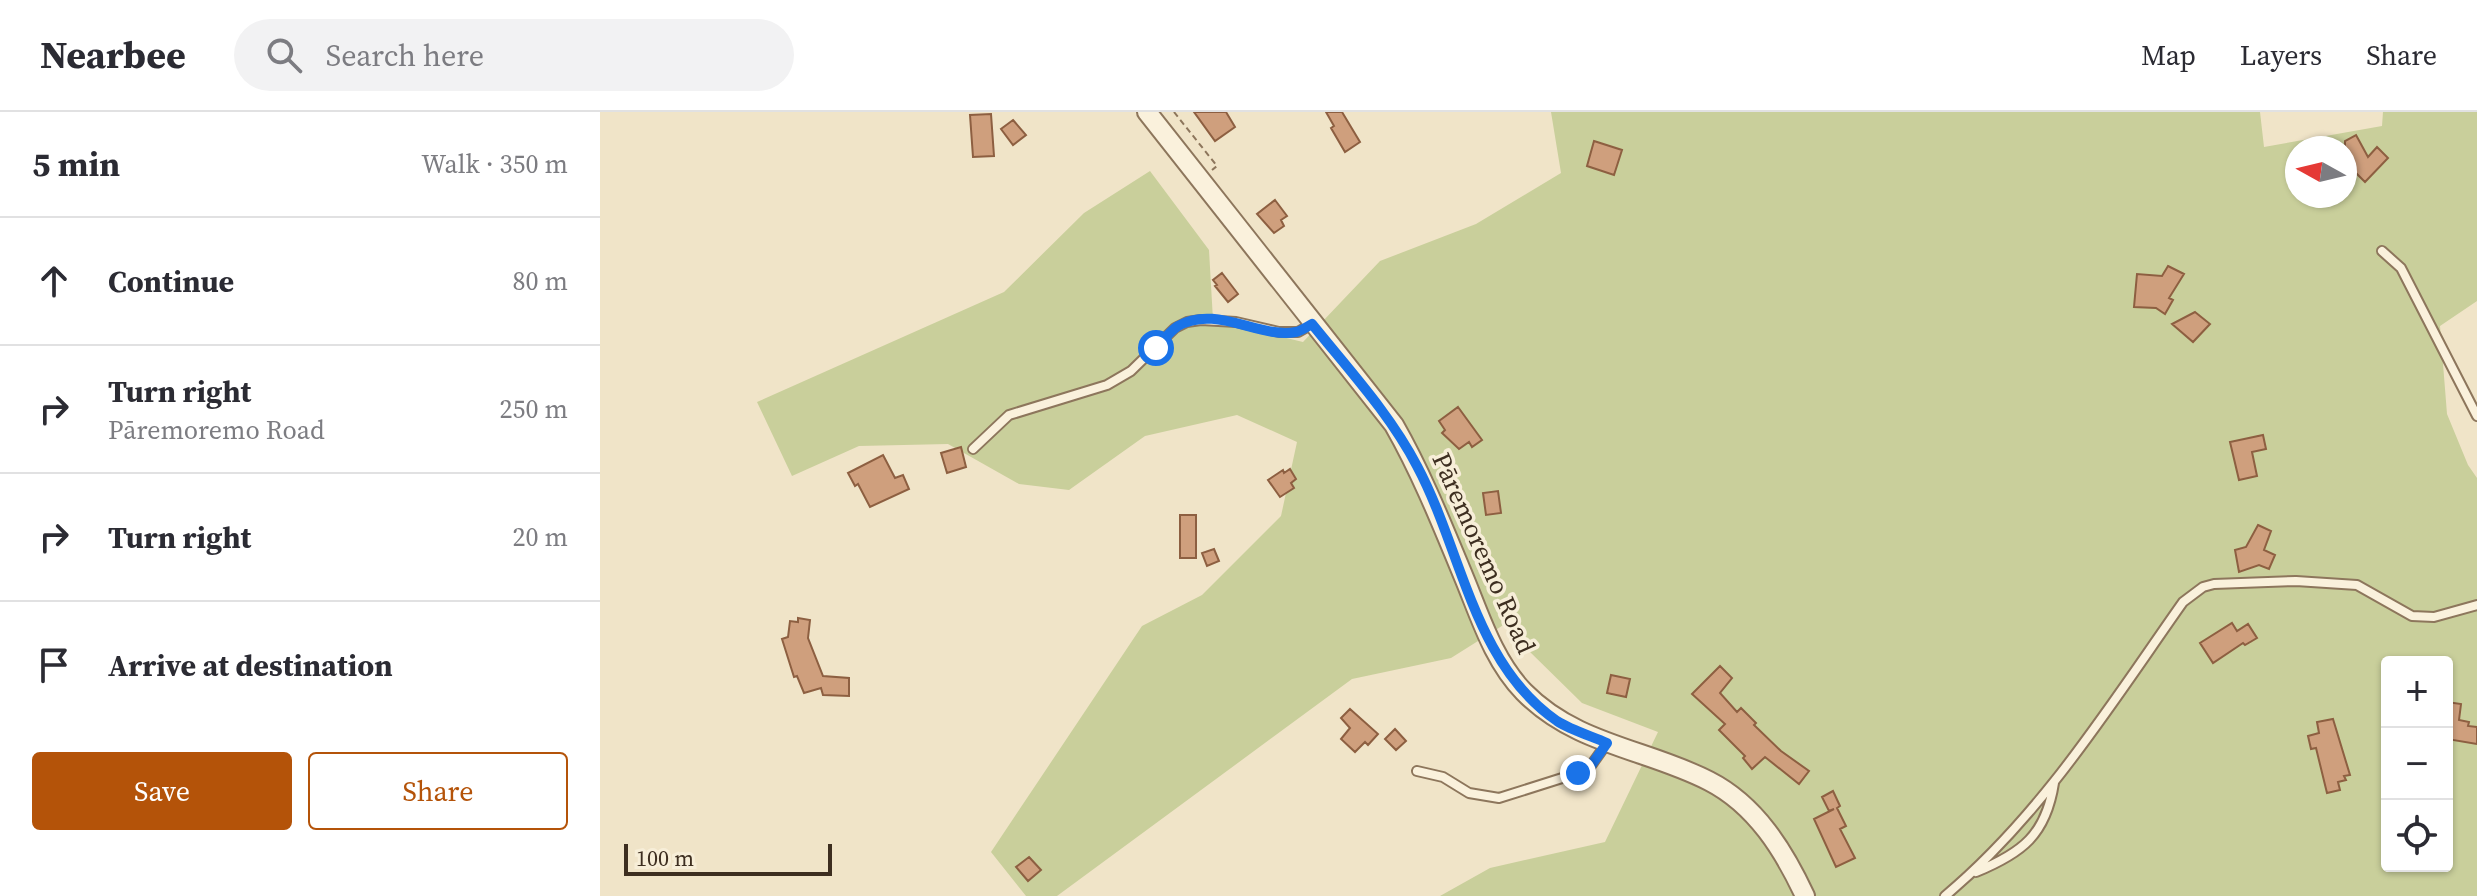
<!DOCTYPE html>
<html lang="en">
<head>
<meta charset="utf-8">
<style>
	body { margin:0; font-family:"Source Serif 4",serif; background:#f2f2f3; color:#2b2b33 }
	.controls { position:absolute; right:24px; bottom:24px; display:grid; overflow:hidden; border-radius:8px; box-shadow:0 2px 6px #0004 }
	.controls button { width:72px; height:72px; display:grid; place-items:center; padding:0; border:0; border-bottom:2px solid #e1e1e2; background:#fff; color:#2b2b33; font:40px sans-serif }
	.compass { position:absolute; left:1685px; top:24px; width:72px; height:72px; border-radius:50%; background:#fff; box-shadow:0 2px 6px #0004; rotate:278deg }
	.scale { position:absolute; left:24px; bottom:20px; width:208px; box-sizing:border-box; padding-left:8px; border:4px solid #3d2e20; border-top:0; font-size:22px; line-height:28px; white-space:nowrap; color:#3d2e20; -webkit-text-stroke:6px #f7eed8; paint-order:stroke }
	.stop { position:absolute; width:24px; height:24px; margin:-18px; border:6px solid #1a73e8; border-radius:50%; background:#fff }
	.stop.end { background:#1a73e8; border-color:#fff; box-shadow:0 2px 8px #0008 }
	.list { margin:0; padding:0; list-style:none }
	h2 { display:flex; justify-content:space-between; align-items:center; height:104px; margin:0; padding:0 32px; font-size:34px }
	h2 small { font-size:26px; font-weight:400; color:#7c7c81 }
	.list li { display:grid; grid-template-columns:52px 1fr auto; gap:24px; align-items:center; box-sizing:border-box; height:128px; padding:0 32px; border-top:2px solid #e1e1e2 }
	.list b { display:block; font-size:30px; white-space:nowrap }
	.list p { margin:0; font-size:26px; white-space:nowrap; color:#7c7c81 }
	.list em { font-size:26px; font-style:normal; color:#7c7c81 }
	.actions { display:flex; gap:16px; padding:24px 32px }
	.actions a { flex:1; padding:18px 0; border:2px solid #b45309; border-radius:8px; text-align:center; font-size:28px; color:#b45309 }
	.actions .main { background:#b45309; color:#fff }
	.icon { flex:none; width:44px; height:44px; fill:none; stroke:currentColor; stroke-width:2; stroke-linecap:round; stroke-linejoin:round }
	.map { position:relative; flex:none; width:1877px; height:784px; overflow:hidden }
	header { display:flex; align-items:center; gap:48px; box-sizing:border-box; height:112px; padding:0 40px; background:#fff; border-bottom:2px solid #e1e1e2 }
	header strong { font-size:38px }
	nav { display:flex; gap:44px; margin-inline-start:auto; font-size:28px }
	.search { width:560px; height:72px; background:#f2f2f3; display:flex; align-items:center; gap:20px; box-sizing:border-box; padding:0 28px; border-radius:44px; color:#7c7c81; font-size:30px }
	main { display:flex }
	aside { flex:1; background:#fff }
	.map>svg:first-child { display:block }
	.green { fill:#c9cf9b; fill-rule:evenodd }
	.building { fill:#cf9f7d; stroke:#8d5f41; stroke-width:2 }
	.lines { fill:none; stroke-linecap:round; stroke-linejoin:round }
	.service-casing { stroke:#8d765c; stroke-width:12 }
	.tertiary-casing { stroke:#8d765c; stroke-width:22 }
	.path { stroke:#8d765c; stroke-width:2; stroke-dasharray:6 4; stroke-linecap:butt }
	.service { stroke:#faf1dc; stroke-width:8 }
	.tertiary { stroke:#faf1dc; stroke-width:18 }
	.route { stroke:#1a73e8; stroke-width:10 }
	.labels { text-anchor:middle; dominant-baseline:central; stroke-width:7; stroke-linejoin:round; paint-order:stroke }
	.street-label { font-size:26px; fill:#3d2e20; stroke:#f7eed8 }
</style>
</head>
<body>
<header>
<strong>Nearbee</strong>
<div class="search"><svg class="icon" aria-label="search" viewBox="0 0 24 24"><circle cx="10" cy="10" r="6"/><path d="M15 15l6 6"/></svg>Search here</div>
<nav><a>Map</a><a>Layers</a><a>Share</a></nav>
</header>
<main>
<aside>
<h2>5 min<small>Walk · 350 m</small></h2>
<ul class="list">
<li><svg class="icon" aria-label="ahead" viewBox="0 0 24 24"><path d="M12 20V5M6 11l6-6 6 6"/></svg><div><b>Continue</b></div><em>80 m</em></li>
<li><svg class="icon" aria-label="right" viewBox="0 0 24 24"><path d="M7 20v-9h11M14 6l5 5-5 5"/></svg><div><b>Turn right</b><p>Pāremoremo Road</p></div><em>250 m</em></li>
<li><svg class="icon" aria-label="right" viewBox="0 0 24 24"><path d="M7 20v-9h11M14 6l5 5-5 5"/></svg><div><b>Turn right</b></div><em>20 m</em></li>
<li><svg class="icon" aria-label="arrive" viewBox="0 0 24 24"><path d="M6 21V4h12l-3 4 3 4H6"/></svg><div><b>Arrive at destination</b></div></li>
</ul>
<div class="actions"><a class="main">Save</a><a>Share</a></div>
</aside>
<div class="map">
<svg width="1877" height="784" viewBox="0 0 1877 784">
	<rect width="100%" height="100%" fill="#f0e4c8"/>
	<path class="green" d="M951,0H1660L1664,35L1782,14L1783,0H1877V189L1840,214L1847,302L1868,353L1877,366V784H840L890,756L1005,730L1058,620L982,591L928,538L913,507L851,546L752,567L457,784H426L391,740L542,514L602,483L681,404L697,330L637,303L545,324L469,378L419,372L348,332L259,334L192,364L157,290L404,180L484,101L550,59L609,138L613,208L703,230L780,149L876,112L961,61ZM1697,36H1745V84H1697ZM1787,550H1847V754H1787Z"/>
	<path class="building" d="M594,0H626L635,15L615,29Z
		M726,0H742L760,30L745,40L731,16L734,14Z
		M391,2L394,44L373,45L370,3Z
		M413,8L426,23L413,33L401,17Z
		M1756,23L1768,45L1777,35L1788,46L1765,70L1749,54L1745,56V29Z
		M994,29L1022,38L1014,63L987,54Z
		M675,88L687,104L681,108L684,114L674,121L657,102Z
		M1568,154L1584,162L1569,186L1573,188L1565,202L1556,196L1534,195L1537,162L1562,164Z
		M622,161L638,182L628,190L615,174L617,173L613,168Z
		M1595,200L1610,212L1593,230L1572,212Z
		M858,295L882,328L872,335L869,330L859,337L842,321L845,318L839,309Z
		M1663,323L1666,337L1652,340L1657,364L1639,368L1630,330Z
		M361,335L366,355L347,361L341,341Z
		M283,343L295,366L303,363L309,377L270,395L258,372L255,374L248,361Z
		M690,357L696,367L691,371L694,376L680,385L668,368L683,358L684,361Z
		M898,379L901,401L886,403L883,381Z
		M580,403H596V446H580Z
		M1658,413L1671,419L1664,438L1675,443L1669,457L1659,453L1639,460L1635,438L1646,435Z
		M614,437L619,449L607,454L602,441Z
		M198,506L210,508L208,526L223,564L249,566V584L223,583L221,576L204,581L197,564L194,565L182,527L188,525L190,509L198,510Z
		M1632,511L1637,519L1648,512L1657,526L1645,533L1643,531L1613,551L1600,531Z
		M1120,554L1132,566L1120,581L1137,600L1141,596L1156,611L1154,613L1181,639L1209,659L1199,672L1165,645L1152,657L1143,646L1145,644L1119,618L1125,612L1092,582Z
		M1011,563L1030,567L1026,585L1007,581Z
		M1847,590L1861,592L1859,608L1869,610L1868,614L1877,615V632L1847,627Z
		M750,597L778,622L768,633L765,630L755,640L741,627L750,616L741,606Z
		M1733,607L1750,663L1744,664L1746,668L1738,670L1740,678L1727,681L1716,636L1711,637L1708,624L1719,621L1717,610Z
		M795,617L806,629L796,638L785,627Z
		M1233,679L1240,694L1237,696L1246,714L1240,717L1255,746L1236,755L1214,707L1234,697L1229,699L1222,685Z
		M429,745L441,758L428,769L416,755Z"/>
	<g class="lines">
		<defs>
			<path id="service" d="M1782,139L1801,156L1877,304
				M373,337L409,303L507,273L531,259L575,216L587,210L601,208L636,210L679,220H698L712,212
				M817,659L843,665L869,681L899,686L978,661L990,655L1007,631
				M1376,760C1422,741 1446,723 1454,671
				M1345,784C1442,703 1511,592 1583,490L1603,475L1614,472L1696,469L1757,473L1812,504L1834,505L1877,493"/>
			<path id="tertiary" d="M547,0L794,313C822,362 843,415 865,468C881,507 894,549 924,580C976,633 1047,637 1109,669C1156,693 1184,739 1205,784"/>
		</defs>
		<use href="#service" class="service-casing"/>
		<use href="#tertiary" class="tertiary-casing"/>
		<path class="path" d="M574,0L617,54L612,58"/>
		<use href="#service" class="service"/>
		<use href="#tertiary" class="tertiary"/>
	</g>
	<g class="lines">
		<path class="route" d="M556,236C563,229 570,219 578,214C616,192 659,227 696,220C701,219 707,215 712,212C749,258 790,302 817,354C862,438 873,551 957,609C971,618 991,624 1007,631L990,655L978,661"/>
	</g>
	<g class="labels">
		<g class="street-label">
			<text transform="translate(884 441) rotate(66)">Pāremoremo Road</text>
		</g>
	</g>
</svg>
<div class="controls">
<button>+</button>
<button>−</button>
<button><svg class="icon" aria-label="locate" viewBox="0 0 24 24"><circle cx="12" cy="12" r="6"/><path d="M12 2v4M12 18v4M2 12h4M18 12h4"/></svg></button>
</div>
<svg class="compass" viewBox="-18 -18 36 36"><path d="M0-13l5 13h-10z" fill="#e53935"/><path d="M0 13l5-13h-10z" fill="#7c7c81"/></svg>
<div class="scale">100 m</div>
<div class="stop" style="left:556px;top:236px"></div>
<div class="stop end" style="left:978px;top:661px"></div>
</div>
</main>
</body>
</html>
